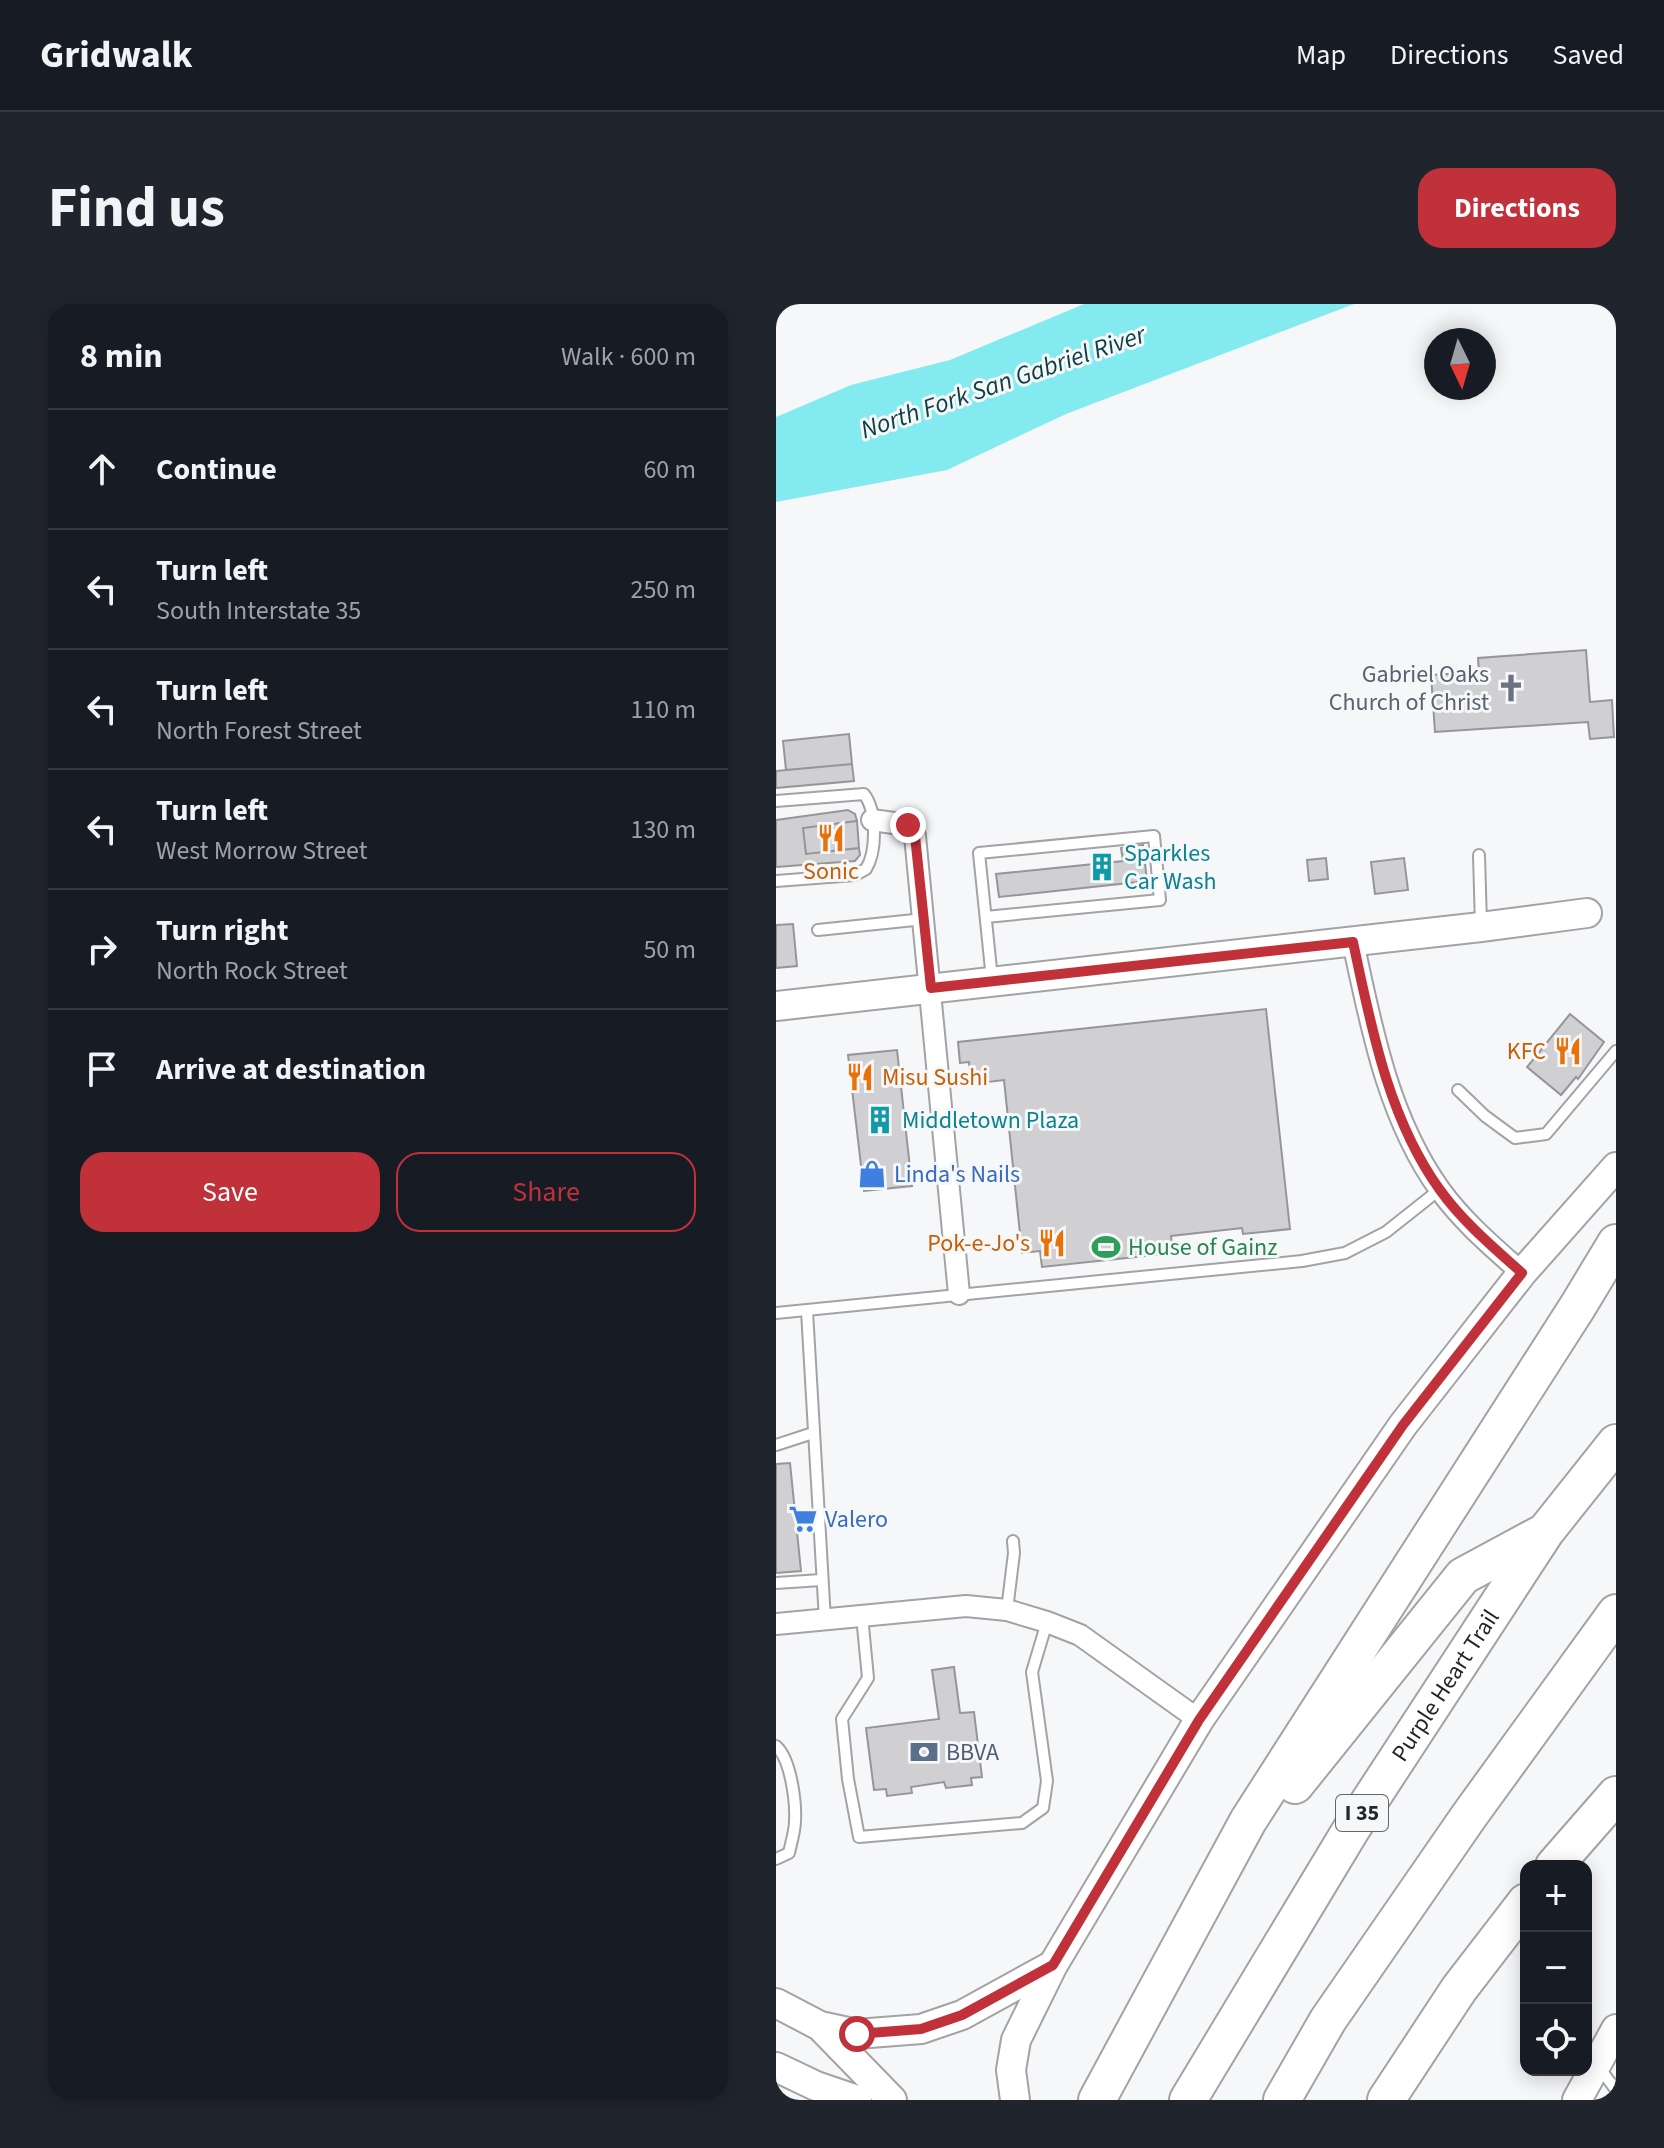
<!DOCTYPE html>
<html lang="en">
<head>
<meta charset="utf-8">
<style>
	body { margin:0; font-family:"Source Sans 3",sans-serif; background:#20242c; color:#f1f3f6 }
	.controls { position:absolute; right:24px; bottom:24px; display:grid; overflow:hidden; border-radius:16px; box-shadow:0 4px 20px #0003 }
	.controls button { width:72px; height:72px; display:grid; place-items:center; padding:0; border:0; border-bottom:2px solid #363941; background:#171b24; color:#f1f3f6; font:40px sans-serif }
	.compass { position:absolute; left:648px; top:24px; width:72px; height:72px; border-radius:50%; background:#171b24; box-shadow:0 4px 20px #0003; rotate:175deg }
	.stop { position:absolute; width:24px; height:24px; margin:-18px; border:6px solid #c1313a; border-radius:50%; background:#fff }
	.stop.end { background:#c1313a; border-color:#fff; box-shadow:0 2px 8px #0008 }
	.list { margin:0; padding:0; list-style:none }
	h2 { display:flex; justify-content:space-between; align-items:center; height:104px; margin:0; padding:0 32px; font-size:34px }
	h2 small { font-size:26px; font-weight:400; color:#9ea1a6 }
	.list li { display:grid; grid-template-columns:52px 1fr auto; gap:24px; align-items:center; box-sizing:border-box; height:120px; padding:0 32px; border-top:2px solid #363941 }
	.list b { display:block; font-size:30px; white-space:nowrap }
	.list p { margin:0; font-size:26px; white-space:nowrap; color:#9ea1a6 }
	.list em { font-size:26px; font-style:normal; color:#9ea1a6 }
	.actions { display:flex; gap:16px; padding:24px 32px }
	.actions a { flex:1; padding:18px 0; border:2px solid #c1313a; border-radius:24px; text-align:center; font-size:28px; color:#c1313a }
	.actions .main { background:#c1313a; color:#fff }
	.icon { flex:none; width:44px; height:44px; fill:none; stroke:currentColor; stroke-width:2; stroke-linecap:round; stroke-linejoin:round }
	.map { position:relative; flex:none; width:840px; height:1796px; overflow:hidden; border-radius:24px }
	header { display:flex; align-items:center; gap:48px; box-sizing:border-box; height:112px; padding:0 40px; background:#171b24; border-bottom:2px solid #363941 }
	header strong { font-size:38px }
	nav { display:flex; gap:44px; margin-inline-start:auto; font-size:28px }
	.intro { display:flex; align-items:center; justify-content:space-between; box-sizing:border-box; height:192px; padding:0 48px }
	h1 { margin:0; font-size:56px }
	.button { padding:20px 36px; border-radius:24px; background:#c1313a; color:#fff; font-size:28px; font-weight:700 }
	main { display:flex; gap:48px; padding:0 48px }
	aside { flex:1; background:#171b24; border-radius:24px; box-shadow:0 4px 20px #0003 }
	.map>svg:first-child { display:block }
	.water { fill:#83ebef }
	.building { fill:#d0cfd2; stroke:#969698; stroke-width:2 }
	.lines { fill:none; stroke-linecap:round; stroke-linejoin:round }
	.lane-casing { stroke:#a3a3a6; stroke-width:14 }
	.street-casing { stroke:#a3a3a6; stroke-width:24 }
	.secondary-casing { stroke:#a3a3a6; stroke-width:32 }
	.highway-casing { stroke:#a3a3a6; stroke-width:40 }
	.lane { stroke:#fff; stroke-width:10 }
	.street { stroke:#fff; stroke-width:20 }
	.secondary { stroke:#fff; stroke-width:28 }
	.highway { stroke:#fff; stroke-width:36 }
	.route { stroke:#c1313a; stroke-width:10 }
	.labels { text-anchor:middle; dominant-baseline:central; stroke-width:6; stroke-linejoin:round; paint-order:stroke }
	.shield { fill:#f6f7f9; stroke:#646566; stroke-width:2 }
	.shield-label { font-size:22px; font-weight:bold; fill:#252627 }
	.worship-label { font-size:24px; fill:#5b616d; stroke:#f6f7f9; text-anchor:end }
	.culture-label { font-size:24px; fill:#0d838f; stroke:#f6f7f9; text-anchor:start }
	.food-label { font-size:24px; fill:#c56008; stroke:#f6f7f9; text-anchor:end }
	.shop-label { font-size:24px; fill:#366cbe; stroke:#f6f7f9; text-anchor:start }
	.leisure-label { font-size:24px; fill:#27864d; stroke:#f6f7f9; text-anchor:start }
	.street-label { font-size:24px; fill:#252627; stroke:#f6f7f9 }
	.service-label { font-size:24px; fill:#4e5e75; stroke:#f6f7f9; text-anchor:start }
	.water-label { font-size:26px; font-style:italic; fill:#0d3f41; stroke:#f6f7f9 }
</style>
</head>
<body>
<header>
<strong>Gridwalk</strong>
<nav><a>Map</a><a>Directions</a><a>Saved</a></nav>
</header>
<div class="intro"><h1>Find us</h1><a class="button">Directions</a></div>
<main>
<aside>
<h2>8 min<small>Walk · 600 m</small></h2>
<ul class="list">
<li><svg class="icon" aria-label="ahead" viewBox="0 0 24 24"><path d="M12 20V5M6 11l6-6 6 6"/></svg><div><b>Continue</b></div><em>60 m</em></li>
<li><svg class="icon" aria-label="left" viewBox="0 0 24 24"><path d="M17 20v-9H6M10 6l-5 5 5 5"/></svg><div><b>Turn left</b><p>South Interstate 35</p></div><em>250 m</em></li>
<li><svg class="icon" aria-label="left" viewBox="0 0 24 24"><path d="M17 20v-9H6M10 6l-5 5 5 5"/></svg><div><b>Turn left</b><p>North Forest Street</p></div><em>110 m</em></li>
<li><svg class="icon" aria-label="left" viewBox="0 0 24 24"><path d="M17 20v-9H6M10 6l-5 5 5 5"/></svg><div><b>Turn left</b><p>West Morrow Street</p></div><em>130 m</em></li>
<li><svg class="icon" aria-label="right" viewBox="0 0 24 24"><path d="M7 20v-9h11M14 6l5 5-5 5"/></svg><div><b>Turn right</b><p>North Rock Street</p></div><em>50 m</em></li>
<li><svg class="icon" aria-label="arrive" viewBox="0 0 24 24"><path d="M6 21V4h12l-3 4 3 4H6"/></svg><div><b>Arrive at destination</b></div></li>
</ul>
<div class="actions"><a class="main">Save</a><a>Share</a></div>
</aside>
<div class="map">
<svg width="840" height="1796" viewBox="0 0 840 1796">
	<rect width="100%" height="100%" fill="#f6f7f9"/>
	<path class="water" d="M308,0H578L290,110L171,166L0,198V113L75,81L174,56Z"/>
	<path class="building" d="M810,346L814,398L836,396L838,433L814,435L812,418L659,428L655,371L703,368L702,354Z
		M73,430L76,460L10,466L7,437Z
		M76,460L78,477L0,484V467Z
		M72,506L79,510L81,517L27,524L30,550L83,544L84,551L79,557L0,563V516Z
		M81,517L83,544L30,550L27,524Z
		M367,541L371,577L223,593L220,570L347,557L345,544Z
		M550,554L552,575L533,577L531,556Z
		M628,554L632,586L599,590L595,558Z
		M17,620L21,662L0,664V621Z
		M490,705L514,925L467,930L466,924L395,932L397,949L266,963L264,947L246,949L228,776L195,780L193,758L184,759L182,738Z
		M794,710L828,738L802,775L800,773L785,791L751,763Z
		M121,746L136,882L88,887L72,751Z
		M14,1159L25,1267L0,1269V1160Z
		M178,1363L184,1409L198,1408L206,1473L195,1474L196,1481L170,1484L168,1478L135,1483L136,1489L111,1492L110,1485L98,1486L90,1424L163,1415L156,1366Z"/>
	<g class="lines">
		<defs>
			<path id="lane" d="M0,497L88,490C101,507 101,547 90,565L79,571L0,577
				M703,551L705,621
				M210,613L384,596L378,532L203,549L216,675
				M42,626L148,615
				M682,786L709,812L739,834L770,830L840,747
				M31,1007L49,1316
				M0,1009L526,957L569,949L610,928L663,886
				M0,1141L37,1129
				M0,1279L45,1276
				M231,1306L238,1249L237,1237
				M86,1312L92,1374L66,1415L72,1475L83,1533L246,1519L267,1504L271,1477L256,1368L271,1318
				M0,1442C15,1455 20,1498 19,1517C19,1527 15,1539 13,1549L0,1555
				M822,1762L840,1786"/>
			<path id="street" d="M96,516L132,521L139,532L183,990
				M577,638C595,722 612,814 664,886C687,918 717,943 746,969
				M0,1320L190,1302L231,1306L271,1318L304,1331L423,1416"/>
			<path id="secondary" d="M0,702L705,623L811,609
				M0,1699L44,1722L116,1796
				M44,1722L81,1730L145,1725L186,1711L277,1661
				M0,1763L40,1782L81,1796
				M239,1796L235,1766L240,1736L277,1661L423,1416L627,1121L746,969L840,863
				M801,1796L840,1725"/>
			<g id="highway">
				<path d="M519,1481L687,1272L765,1230"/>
				<path d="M778,1562L840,1491"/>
				<path d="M321,1796L472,1517L802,1002L840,939"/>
				<path id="s1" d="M412,1796L576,1524L770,1227L840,1139"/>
				<path d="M506,1796L552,1716L693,1512L840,1309"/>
				<path d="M610,1796L683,1685L750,1598"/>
			</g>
		</defs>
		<use href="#lane" class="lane-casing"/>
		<use href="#street" class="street-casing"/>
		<use href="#secondary" class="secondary-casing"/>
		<use href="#highway" class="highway-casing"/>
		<use href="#lane" class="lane"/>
		<use href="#street" class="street"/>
		<use href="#secondary" class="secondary"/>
		<use href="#highway" class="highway"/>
	</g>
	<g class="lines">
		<path class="route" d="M81,1730L145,1725L186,1711L277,1661L423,1416L627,1121L746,969C717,943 687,918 664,886C612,814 595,722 577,638L155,684L139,532L132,521"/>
	</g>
	<defs>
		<symbol id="church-bare" viewBox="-9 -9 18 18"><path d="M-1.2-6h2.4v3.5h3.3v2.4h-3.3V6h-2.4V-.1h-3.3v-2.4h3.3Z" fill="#6b7280" stroke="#f6f7f9" stroke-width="2.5" paint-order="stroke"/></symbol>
		<symbol id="restaurant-bare" viewBox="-9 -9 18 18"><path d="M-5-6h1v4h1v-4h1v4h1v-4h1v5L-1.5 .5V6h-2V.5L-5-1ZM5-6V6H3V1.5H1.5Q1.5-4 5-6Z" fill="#e8710a" stroke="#f6f7f9" stroke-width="2.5" paint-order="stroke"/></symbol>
		<symbol id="building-bare" viewBox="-9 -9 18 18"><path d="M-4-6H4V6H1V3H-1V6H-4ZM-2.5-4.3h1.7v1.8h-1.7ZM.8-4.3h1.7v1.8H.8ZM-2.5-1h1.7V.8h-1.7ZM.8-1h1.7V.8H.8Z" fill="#0f9aa8" stroke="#f6f7f9" stroke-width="2.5" paint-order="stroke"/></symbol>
		<symbol id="shop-bare" viewBox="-9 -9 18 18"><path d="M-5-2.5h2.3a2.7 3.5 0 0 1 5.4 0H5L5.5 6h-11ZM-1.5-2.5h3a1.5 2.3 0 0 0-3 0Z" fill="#3f7fe0" stroke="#f6f7f9" stroke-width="2.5" paint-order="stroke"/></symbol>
		<symbol id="stadium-bare" viewBox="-9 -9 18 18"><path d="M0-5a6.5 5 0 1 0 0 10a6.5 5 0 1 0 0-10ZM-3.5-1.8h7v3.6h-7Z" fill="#2e9e5b" stroke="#f6f7f9" stroke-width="2.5" paint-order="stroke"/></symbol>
		<symbol id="supermarket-bare" viewBox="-9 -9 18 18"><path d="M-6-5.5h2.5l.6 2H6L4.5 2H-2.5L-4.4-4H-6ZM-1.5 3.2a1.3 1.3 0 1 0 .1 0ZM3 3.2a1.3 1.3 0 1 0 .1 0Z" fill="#3f7fe0" stroke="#f6f7f9" stroke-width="2.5" paint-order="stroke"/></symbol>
		<symbol id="bank-bare" viewBox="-9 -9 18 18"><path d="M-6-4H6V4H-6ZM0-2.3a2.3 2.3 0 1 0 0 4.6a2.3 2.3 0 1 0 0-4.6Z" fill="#5c6f8a" stroke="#f6f7f9" stroke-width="2.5" paint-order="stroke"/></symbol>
	</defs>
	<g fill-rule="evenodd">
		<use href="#church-bare" x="715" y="364" width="40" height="40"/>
		<use href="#restaurant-bare" x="35" y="514" width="40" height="40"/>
		<use href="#building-bare" x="306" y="543" width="40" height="40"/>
		<use href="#restaurant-bare" x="772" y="727" width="40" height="40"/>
		<use href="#restaurant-bare" x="64" y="753" width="40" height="40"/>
		<use href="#building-bare" x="84" y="796" width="40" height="40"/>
		<use href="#shop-bare" x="76" y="850" width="40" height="40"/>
		<use href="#restaurant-bare" x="256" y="919" width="40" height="40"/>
		<use href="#stadium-bare" x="310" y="923" width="40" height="40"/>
		<use href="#supermarket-bare" x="7" y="1195" width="40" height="40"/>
		<use href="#bank-bare" x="128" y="1428" width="40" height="40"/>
	</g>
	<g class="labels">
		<rect class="shield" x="560" y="1491" width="52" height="36" rx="6"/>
		<g class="shield-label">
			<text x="586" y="1509">I 35</text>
		</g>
		<g class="worship-label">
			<text x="713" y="370">Gabriel Oaks<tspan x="713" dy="28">Church of Christ</tspan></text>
		</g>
		<g class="culture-label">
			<text x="348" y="549">Sparkles<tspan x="348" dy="28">Car Wash</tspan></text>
			<text x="126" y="816">Middletown Plaza</text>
		</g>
		<g class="food-label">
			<text x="55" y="567" text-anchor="middle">Sonic</text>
			<text x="770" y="747">KFC</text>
			<text x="106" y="773" text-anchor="start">Misu Sushi</text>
			<text x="254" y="939">Pok-e-Jo's</text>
		</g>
		<g class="shop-label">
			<text x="118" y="870">Linda's Nails</text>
			<text x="49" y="1215">Valero</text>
		</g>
		<g class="leisure-label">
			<text x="352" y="943">House of Gainz</text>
		</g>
		<g class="street-label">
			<text stroke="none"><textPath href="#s1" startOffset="488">Purple Heart Trail</textPath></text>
		</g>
		<g class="service-label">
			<text x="170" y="1448">BBVA</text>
		</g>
		<g class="water-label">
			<text transform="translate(227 78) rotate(-19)">North Fork San Gabriel River</text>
		</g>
	</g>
</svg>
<div class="controls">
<button>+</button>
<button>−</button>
<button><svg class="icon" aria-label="locate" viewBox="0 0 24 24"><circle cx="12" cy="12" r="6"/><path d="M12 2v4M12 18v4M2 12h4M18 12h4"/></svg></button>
</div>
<svg class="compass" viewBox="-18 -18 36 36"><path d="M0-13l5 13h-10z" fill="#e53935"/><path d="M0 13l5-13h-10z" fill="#9ea1a6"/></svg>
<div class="stop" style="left:81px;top:1730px"></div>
<div class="stop end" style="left:132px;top:521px"></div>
</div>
</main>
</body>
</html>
